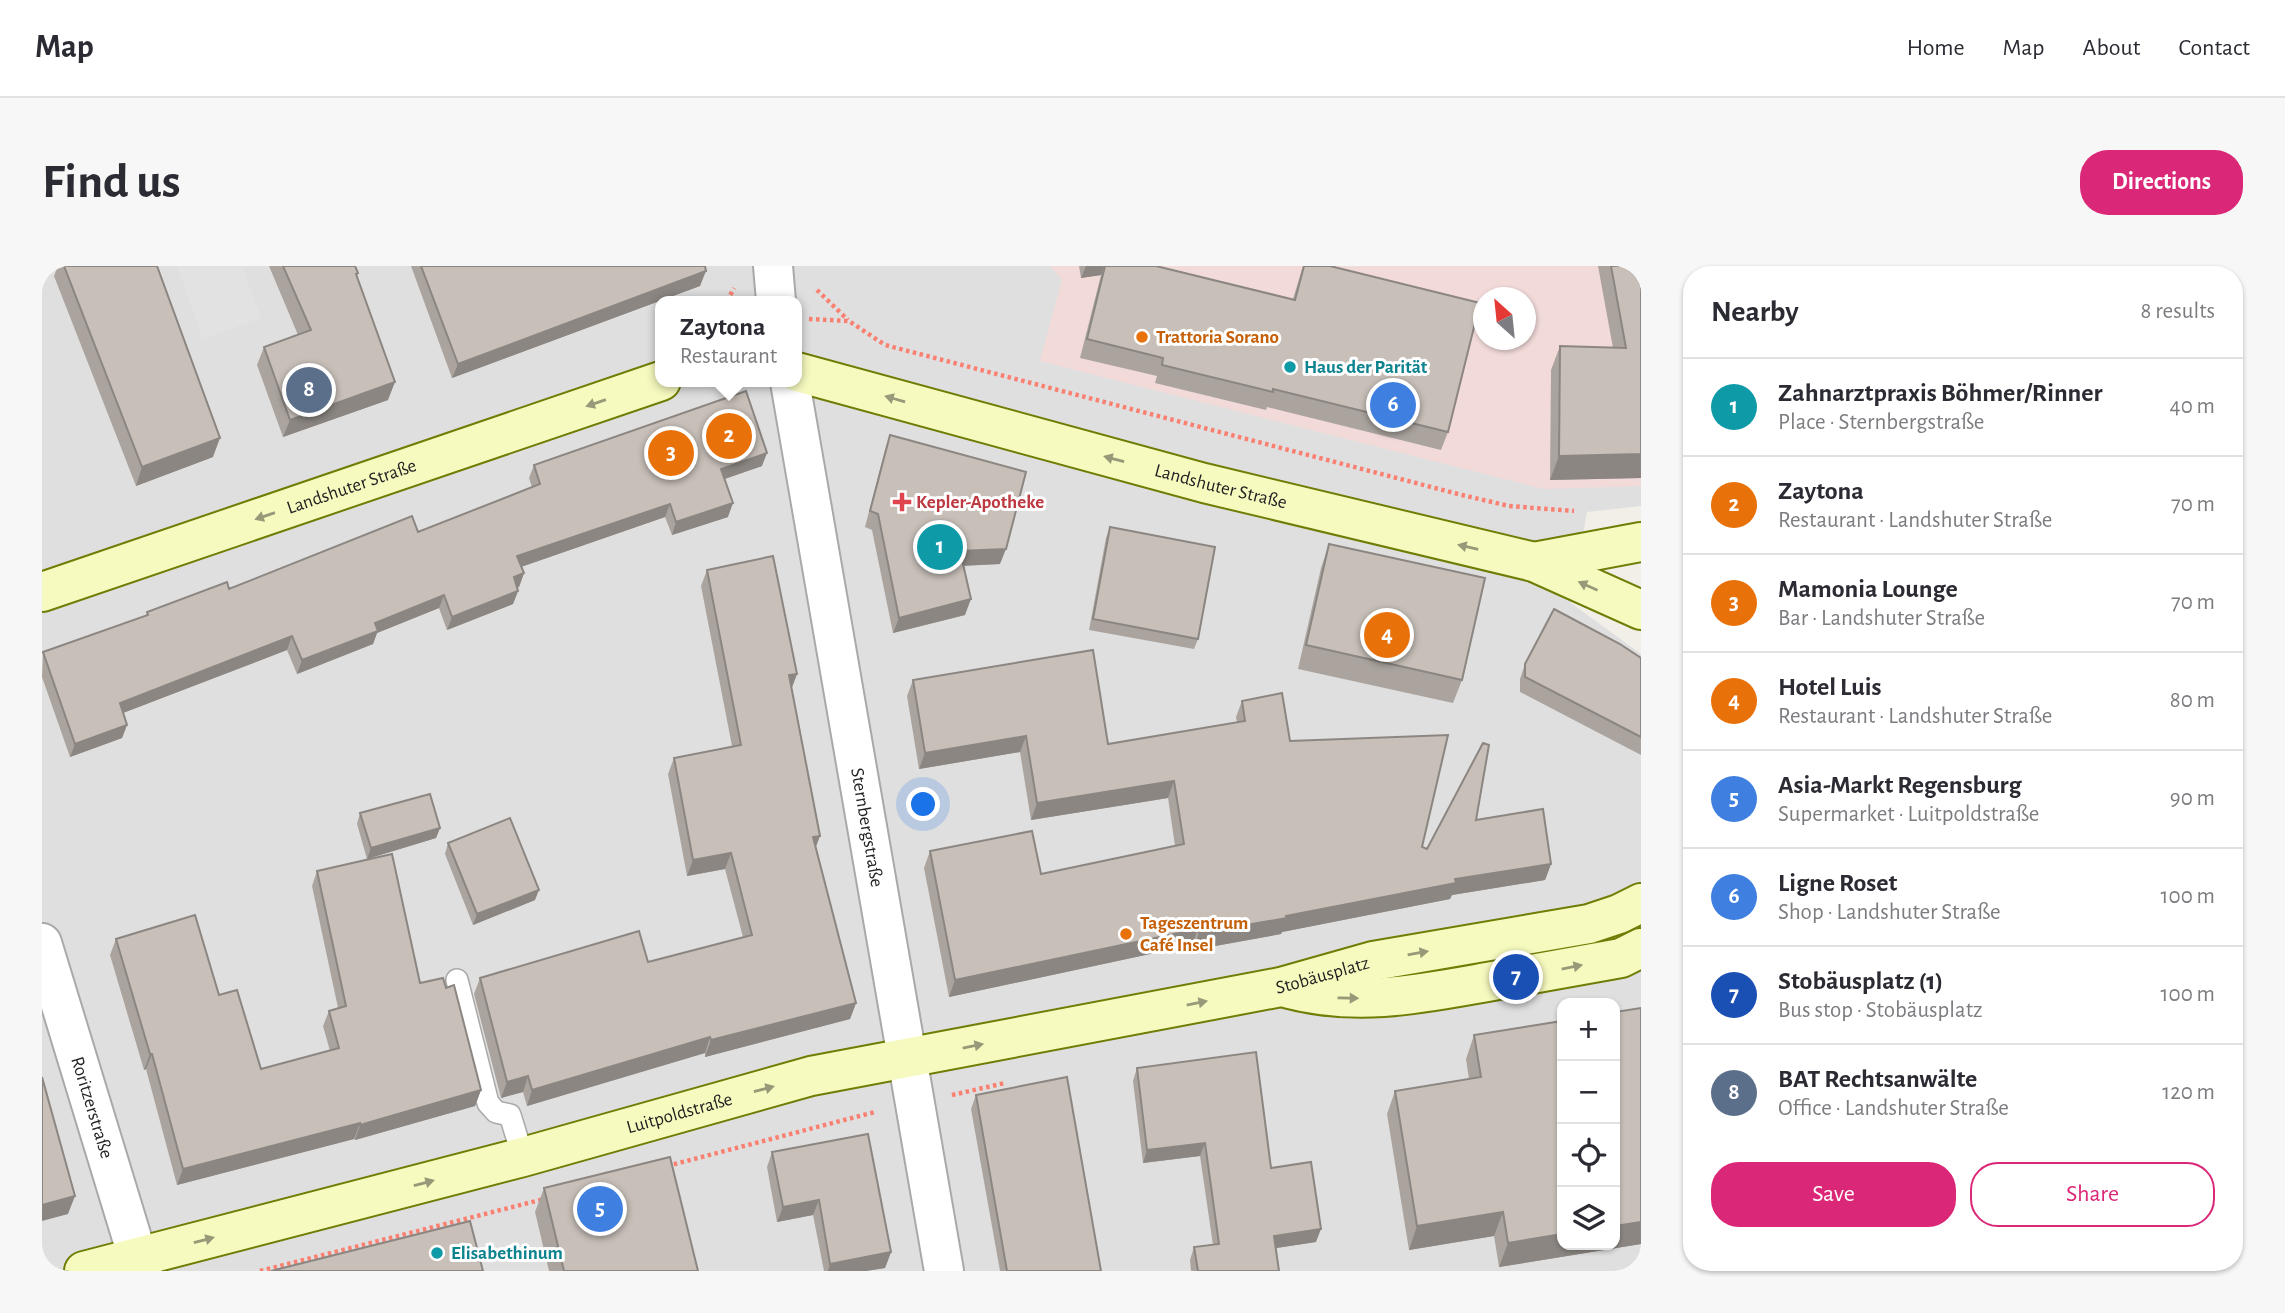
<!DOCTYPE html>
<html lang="en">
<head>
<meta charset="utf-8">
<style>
	body { margin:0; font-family:"Alegreya Sans",sans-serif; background:#f7f7f7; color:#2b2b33 }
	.controls { position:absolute; right:21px; bottom:21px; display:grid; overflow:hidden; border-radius:14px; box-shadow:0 2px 5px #0004 }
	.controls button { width:63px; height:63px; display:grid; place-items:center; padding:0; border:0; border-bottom:2px solid #e1e1e2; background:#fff; color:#2b2b33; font:35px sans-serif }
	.compass { position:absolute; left:1431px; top:21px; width:63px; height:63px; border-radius:50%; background:#fff; box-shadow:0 2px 5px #0004; rotate:333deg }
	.you { position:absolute; left:882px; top:539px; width:24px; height:24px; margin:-18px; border:5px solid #fff; border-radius:50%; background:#1a73e8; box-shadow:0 0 0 10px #1a73e833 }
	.badge { display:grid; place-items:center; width:46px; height:46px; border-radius:50%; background:#db2777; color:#fff; font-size:23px; font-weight:700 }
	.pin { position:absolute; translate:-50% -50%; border:4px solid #fff; box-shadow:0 2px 7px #0006 }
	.popup { position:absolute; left:613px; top:30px; width:147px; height:91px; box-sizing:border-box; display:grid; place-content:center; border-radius:14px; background:#fff; filter:drop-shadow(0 2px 5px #0005); font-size:23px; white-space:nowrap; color:#7c7c81 }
	.popup b { font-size:26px; color:#2b2b33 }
	.popup::after { content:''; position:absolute; left:50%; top:100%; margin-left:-14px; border:14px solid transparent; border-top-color:#fff }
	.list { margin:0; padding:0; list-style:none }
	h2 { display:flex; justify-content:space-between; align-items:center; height:91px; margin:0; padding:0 28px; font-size:30px }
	h2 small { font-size:23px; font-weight:400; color:#7c7c81 }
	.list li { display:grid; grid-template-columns:46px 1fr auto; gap:21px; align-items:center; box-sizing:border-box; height:98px; padding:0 28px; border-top:2px solid #e1e1e2 }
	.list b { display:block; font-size:26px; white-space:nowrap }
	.list p { margin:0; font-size:23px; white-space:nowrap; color:#7c7c81 }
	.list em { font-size:23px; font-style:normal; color:#7c7c81 }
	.actions { display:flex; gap:14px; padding:21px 28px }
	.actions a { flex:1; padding:16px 0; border:2px solid #db2777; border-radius:28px; text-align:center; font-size:24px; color:#db2777 }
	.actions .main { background:#db2777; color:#fff }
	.icon { flex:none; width:38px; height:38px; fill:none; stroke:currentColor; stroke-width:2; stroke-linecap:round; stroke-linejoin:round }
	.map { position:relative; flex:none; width:1599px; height:1005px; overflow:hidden; border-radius:28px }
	header { display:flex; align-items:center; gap:42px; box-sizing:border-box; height:98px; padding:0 35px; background:#fff; border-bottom:2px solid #e1e1e2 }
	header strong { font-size:33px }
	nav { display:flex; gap:38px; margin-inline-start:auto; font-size:24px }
	.intro { display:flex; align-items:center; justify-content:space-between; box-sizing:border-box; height:168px; padding:0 42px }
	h1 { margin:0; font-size:49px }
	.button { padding:18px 32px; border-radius:28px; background:#db2777; color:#fff; font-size:24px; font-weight:700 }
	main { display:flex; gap:42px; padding:0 42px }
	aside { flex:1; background:#fff; border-radius:28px; box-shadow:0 2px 5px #0004 }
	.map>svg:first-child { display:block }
	.residential { fill:#e0dfdf; fill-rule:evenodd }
	.commercial { fill:#f2dad9; fill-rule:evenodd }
	.parking { fill:#e2e2e2 }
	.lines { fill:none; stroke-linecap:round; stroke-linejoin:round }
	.lane-casing { stroke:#a9a9a9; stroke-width:24 }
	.street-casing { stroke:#a9a9a9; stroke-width:42 }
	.secondary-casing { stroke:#707d05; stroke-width:42 }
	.path { stroke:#fa8072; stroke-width:4.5; stroke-dasharray:3.5 3.5; stroke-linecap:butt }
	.lane { stroke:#fff; stroke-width:21 }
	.street { stroke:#fff; stroke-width:38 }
	.secondary { stroke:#f7fabf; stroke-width:38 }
	.wall { fill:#aba49e }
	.shaded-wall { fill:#8b8681 }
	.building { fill:#c7bfb8; stroke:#8b8681; stroke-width:2 }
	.oneway { fill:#979978 }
	.food-dot { fill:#e8710a; stroke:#fff; stroke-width:2.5 }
	.culture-dot { fill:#0f9aa8; stroke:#fff; stroke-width:2.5 }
	.health-dot { fill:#e0444e; stroke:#fff; stroke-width:2.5 }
	.labels { text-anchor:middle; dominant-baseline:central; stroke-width:6; stroke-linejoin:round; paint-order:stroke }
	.food-label { font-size:19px; font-weight:bold; fill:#c56008; stroke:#fff; text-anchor:start }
	.culture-label { font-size:19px; font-weight:bold; fill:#0d838f; stroke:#fff; text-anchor:start }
	.street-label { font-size:19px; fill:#222; stroke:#fff }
	.health-label { font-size:19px; font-weight:bold; fill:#be3a42; stroke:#fff; text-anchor:start }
</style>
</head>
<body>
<header>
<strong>Map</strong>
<nav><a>Home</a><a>Map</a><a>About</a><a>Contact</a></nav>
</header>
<div class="intro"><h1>Find us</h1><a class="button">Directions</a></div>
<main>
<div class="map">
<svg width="1599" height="1005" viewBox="0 0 1599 1005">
	<rect width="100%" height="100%" fill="#f2efe9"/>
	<path class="residential" d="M0,0H1599V240L1545,246L1529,337L1599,388V1005H0ZM1442,32H1484V74H1442ZM619,35H755V116H619ZM1520,737H1573V979H1520Z"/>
	<path class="commercial" d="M1008,0H1599V220L1502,223L998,95L1020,14ZM1442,32H1484V74H1442Z"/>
	<path class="parking" d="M135,0H200L219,52L161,73Z"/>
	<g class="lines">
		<defs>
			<path id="lane" d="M415,714L446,837L454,846L468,849L481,891"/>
			<g id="street">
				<path d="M731,0L734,35"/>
				<path id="s1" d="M748,116L902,1005"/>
				<path id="s2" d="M0,677L100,1005"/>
			</g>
			<g id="secondary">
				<path id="s3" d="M755,106L1162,217L1492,296L1599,344"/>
				<path d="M1492,296L1599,276"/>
				<path id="s4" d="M0,326L619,115"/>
				<path d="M1247,723C1315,741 1378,728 1445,716C1490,708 1534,700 1579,692L1599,682"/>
				<path id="s5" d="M42,1005L481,891L769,810L1239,721L1331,695L1547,658L1577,648L1599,637"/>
			</g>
		</defs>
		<use href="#lane" class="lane-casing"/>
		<use href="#street" class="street-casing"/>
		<use href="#secondary" class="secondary-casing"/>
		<path class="path" d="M775,24L806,54
			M685,35L692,22
			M767,53L807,55L843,79L1420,229L1467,240L1532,245
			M910,829L963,817
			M625,900L833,846
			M218,1005L502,933"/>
		<use href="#lane" class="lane"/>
		<use href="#street" class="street"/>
		<use href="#secondary" class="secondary"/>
	</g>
	<path class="wall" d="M16,0H115L171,191L94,220L12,10Z
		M227,0H313L316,7L315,11L346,134L241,171L215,99L222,81L256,69Z
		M369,0H663L658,20L410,112Z
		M1037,0H1114L1251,33L1261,0H1288L1406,166L1399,184L1225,141L1224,144L1113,117L1115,110L1038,92L1059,9L1039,12Z
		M1556,0H1599V212L1508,214L1509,104L1518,80L1571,82Z
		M848,169L958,298L921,300L923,349L851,367L830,264L823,261L843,184Z
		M492,199L720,200L682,213L686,251L630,269L623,251L479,301L482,307L477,321H475L476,325L471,338L405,364L397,342L335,367L331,378L255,408L245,384L81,447L85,459L80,472L28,491L0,411L1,386L104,350L105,346L187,323L376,266L490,221L487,212Z
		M1068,261L1156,373L1152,383L1047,364L1064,272Z
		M1287,278L1420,414L1411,437L1256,403L1279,302Z
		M665,304L755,408L749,423L774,581L814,737L808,753L663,791V787L485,840L481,826L459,832L432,728L438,712L606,696L701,671L683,603L645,610L626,508L632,492L690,480L659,320Z
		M1599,392V489L1478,426V413L1483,398Z
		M871,414L1066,478L1195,457L1194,451L1200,435L1248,475L1380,581L1385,583L1434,554L1509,598L1503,614L1410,629L1408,633L1240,666L1239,668L1151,684L1150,679L907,731L882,602L888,585L999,608L1133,580L1126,532L989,554L978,486L877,503L865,430Z
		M318,547L398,562L394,572L325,593L315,558Z
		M406,577L493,634L431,659L403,588Z
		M275,605L378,717L439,824L433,840L313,874L312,873L135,919L104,803L102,804L68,689L74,673L177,729L219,803L288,785L281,760L287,745L296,742L270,620Z
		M1599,742V978L1457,1001L1452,970L1367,984L1345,848L1353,825L1427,813L1424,793L1432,769Z
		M1095,802L1229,902L1274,976L1234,982L1237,1005H1149L1148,994L1152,981L1171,979L1158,890L1101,897L1091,815Z
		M934,829L1059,1005H958L929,843Z
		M730,886L849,986L843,1002L824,1005H782L771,949L735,956L725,901Z
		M502,922L656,1005H507L493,946Z"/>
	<path class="shaded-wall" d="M1044,0H1062L1059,9L1039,12Z
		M664,5L658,20L410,112L416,98Z
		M353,116L346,134L241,171L248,154Z
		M178,172L171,191L94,220L100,201Z
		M725,187L720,200L674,216L679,203Z
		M1599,188V212L1508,214L1517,190Z
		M691,237L686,251L630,269L634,256Z
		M628,238L623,251L470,304L475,290Z
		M964,283L958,298L913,300L918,285Z
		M482,307L477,321L467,324L472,311Z
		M476,325L471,338L405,364L410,351Z
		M402,329L397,342L335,367L331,378L255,408L260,394L333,357Z
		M929,333L923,349L851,367L857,352Z
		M250,370L245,384L73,450L78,437Z
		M755,408L749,424L747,409Z
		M85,459L80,472L28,491L33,478Z
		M984,470L978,486L877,503L883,487Z
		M1132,515L1126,532L989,554L995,537Z
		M398,562L394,572L325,593L329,582Z
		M778,570L772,586L771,571Z
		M689,587L683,603L645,610L651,594Z
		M1509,598L1503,614L1410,629L1408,633L1240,666L1239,668L1151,684L1157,667L1244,650L1413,613Z
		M497,624L493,634L431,659L435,648Z
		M1156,663L1150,679L907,731L913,714Z
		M814,737L808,753L663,791L669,774Z
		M668,771L663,787L485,840L490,824Z
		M108,788H110L104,803L102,804Z
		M486,810L481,826L459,832L465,816Z
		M439,824L433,840L313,874L318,859Z
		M318,857L312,873L135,919L141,903Z
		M1163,877L1158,890L1101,897L1105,884Z
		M33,930L26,948L0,955V939Z
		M777,934L771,949L735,956L741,941Z
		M1461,946L1452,970L1367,984L1375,960Z
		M1599,956V978L1457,1001L1466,977L1520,968V979H1573V960Z
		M1279,963L1274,976L1228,983L1232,970Z
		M849,986L843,1002L824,1005H786L788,998Z"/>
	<path class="building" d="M22,0H115L178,172L100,201Z
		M241,0H313L316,7L314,8L353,116L248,154L222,81L269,64Z
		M379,0H663L664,5L416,98Z
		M1063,0H1114L1253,34L1262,0H1288L1438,37L1406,166L1231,123V126L1120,99L1121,92L1045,73Z
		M1569,0H1599V188L1517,190L1518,80L1584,82Z
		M704,125L725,187L679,203L691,237L634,256L628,238L475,290L482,307L472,311L476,325L410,351L402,329L333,357L336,365L260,394L250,370L78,437L85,459L33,478L1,386L106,349L105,346L185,316L187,323L370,250L376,266L498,218L492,199Z
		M848,169L984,206L964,283L918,285L929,333L857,352L836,248L828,245Z
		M1068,261L1173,281L1156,373L1051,353Z
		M1287,278L1443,312L1420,414L1264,379Z
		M731,290L755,408L747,409L778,570L771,571L814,737L669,774L668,771L490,824L486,810L465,816L438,712L597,665L606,696L710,669L689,587L651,594L632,492L699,479L665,304Z
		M1512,343L1578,378L1599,392V471L1483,411V398Z
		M1051,384L1066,478L1203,455L1200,435L1240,427L1248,475L1406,469L1380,581L1385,583L1441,477L1447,479L1434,554L1501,543L1509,598L1413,613L1414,617L1244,650L1245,652L1157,667L1156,663L913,714L888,585L990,565L999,608L1142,578L1132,515L995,537L984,470L883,487L871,414Z
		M388,528L398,562L329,582L318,547Z
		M468,552L497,624L435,648L406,577Z
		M350,588L378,717L401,712L404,722L412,719L439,824L318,859V857L141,903L110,788H108L74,673L153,649L177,729L195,724L219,803L297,782L287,745L304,740L275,605Z
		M1599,742V956L1573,960V746Z
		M1520,755V968L1466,977L1461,946L1375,960L1353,825L1439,811L1432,769Z
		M1214,786L1229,902L1269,896L1279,963L1232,970L1237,1005H1156L1152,981L1177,978L1163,877L1105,884L1095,802Z
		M0,811L33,930L0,939Z
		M1025,811L1059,1005H965L934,829Z
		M826,868L849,986L788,998L777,934L741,941L730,886Z
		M628,891L656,1005H522L502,922Z
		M428,955L441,1005H229Z"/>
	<defs><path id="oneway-solid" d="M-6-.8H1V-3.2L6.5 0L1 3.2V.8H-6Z" transform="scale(1.75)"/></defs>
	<g class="oneway">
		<use href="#oneway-solid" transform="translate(853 133) rotate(-164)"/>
		<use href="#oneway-solid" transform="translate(554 137) rotate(161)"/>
		<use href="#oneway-solid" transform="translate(1072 193) rotate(-165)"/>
		<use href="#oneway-solid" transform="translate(223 250) rotate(161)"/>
		<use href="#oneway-solid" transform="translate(1426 281) rotate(-167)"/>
		<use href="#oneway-solid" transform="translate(1546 320) rotate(-156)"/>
		<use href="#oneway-solid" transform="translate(1376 687) rotate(-10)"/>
		<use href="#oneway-solid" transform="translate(1530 701) rotate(-11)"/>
		<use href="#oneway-solid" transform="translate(1306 732) rotate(1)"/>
		<use href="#oneway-solid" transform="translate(1155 737) rotate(-11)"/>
		<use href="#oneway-solid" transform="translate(931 780) rotate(-11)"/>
		<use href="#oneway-solid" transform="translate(722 823) rotate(-15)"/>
		<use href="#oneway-solid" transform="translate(382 917) rotate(-15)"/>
		<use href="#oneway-solid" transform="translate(162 974) rotate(-15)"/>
	</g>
	<g class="food-dot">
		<circle cx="1100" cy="71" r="7"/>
		<circle cx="1084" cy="668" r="7"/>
	</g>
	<g class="culture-dot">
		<circle cx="1248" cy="101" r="7"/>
		<circle cx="395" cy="987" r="7"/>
	</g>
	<path class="health-dot" d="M856.5 225.5h7v7h7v7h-7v7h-7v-7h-7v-7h7z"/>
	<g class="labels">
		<g class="food-label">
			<text x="1114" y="71">Trattoria Sorano</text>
			<text x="1098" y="657">Tageszentrum<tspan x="1098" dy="22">Café Insel</tspan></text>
		</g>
		<g class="culture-label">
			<text x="1262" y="101">Haus der Parität</text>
			<text x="409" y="987">Elisabethinum</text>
		</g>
		<g class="street-label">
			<text stroke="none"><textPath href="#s4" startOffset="327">Landshuter Straße</textPath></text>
			<text stroke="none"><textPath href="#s3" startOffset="439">Landshuter Straße</textPath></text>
			<text stroke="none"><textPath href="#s1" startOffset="452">Sternbergstraße</textPath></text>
			<text stroke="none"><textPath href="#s5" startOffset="1274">Stobäusplatz</textPath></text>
			<text stroke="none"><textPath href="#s2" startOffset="172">Roritzerstraße</textPath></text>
			<text stroke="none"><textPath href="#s5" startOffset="616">Luitpoldstraße</textPath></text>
		</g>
		<g class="health-label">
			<text x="874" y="236">Kepler-Apotheke</text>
		</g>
	</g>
</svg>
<div class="controls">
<button>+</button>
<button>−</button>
<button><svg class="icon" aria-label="locate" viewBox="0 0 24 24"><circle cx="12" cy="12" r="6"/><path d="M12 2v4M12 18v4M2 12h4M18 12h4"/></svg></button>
<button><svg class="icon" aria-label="layers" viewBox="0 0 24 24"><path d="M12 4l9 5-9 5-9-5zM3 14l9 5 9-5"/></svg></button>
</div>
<svg class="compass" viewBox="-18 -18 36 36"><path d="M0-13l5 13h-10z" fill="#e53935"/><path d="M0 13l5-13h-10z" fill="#7c7c81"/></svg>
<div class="you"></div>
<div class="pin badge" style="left:898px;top:281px;background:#0f9aa8">1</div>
<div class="pin badge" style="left:687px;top:170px;background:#e8710a">2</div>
<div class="popup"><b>Zaytona</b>Restaurant</div>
<div class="pin badge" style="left:629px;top:187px;background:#e8710a">3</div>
<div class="pin badge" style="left:1345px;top:369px;background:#e8710a">4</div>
<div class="pin badge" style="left:558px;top:943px;background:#3f7fe0">5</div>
<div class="pin badge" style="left:1351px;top:139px;background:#3f7fe0">6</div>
<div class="pin badge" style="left:1474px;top:711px;background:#1a4fb4">7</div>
<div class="pin badge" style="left:267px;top:124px;background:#5c6f8a">8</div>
</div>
<aside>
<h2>Nearby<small>8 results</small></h2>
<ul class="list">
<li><span class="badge" style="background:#0f9aa8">1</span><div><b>Zahnarztpraxis Böhmer/Rinner</b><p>Place · Sternbergstraße</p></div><em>40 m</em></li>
<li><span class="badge" style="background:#e8710a">2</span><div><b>Zaytona</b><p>Restaurant · Landshuter Straße</p></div><em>70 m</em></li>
<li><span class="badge" style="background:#e8710a">3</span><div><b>Mamonia Lounge</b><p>Bar · Landshuter Straße</p></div><em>70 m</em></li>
<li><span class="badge" style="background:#e8710a">4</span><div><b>Hotel Luis</b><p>Restaurant · Landshuter Straße</p></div><em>80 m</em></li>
<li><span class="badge" style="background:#3f7fe0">5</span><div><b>Asia-Markt Regensburg</b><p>Supermarket · Luitpoldstraße</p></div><em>90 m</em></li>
<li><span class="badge" style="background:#3f7fe0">6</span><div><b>Ligne Roset</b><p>Shop · Landshuter Straße</p></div><em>100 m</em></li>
<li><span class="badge" style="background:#1a4fb4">7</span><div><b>Stobäusplatz (1)</b><p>Bus stop · Stobäusplatz</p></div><em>100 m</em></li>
<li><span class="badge" style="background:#5c6f8a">8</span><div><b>BAT Rechtsanwälte</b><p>Office · Landshuter Straße</p></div><em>120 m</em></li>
</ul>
<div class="actions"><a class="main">Save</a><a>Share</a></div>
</aside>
</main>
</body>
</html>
